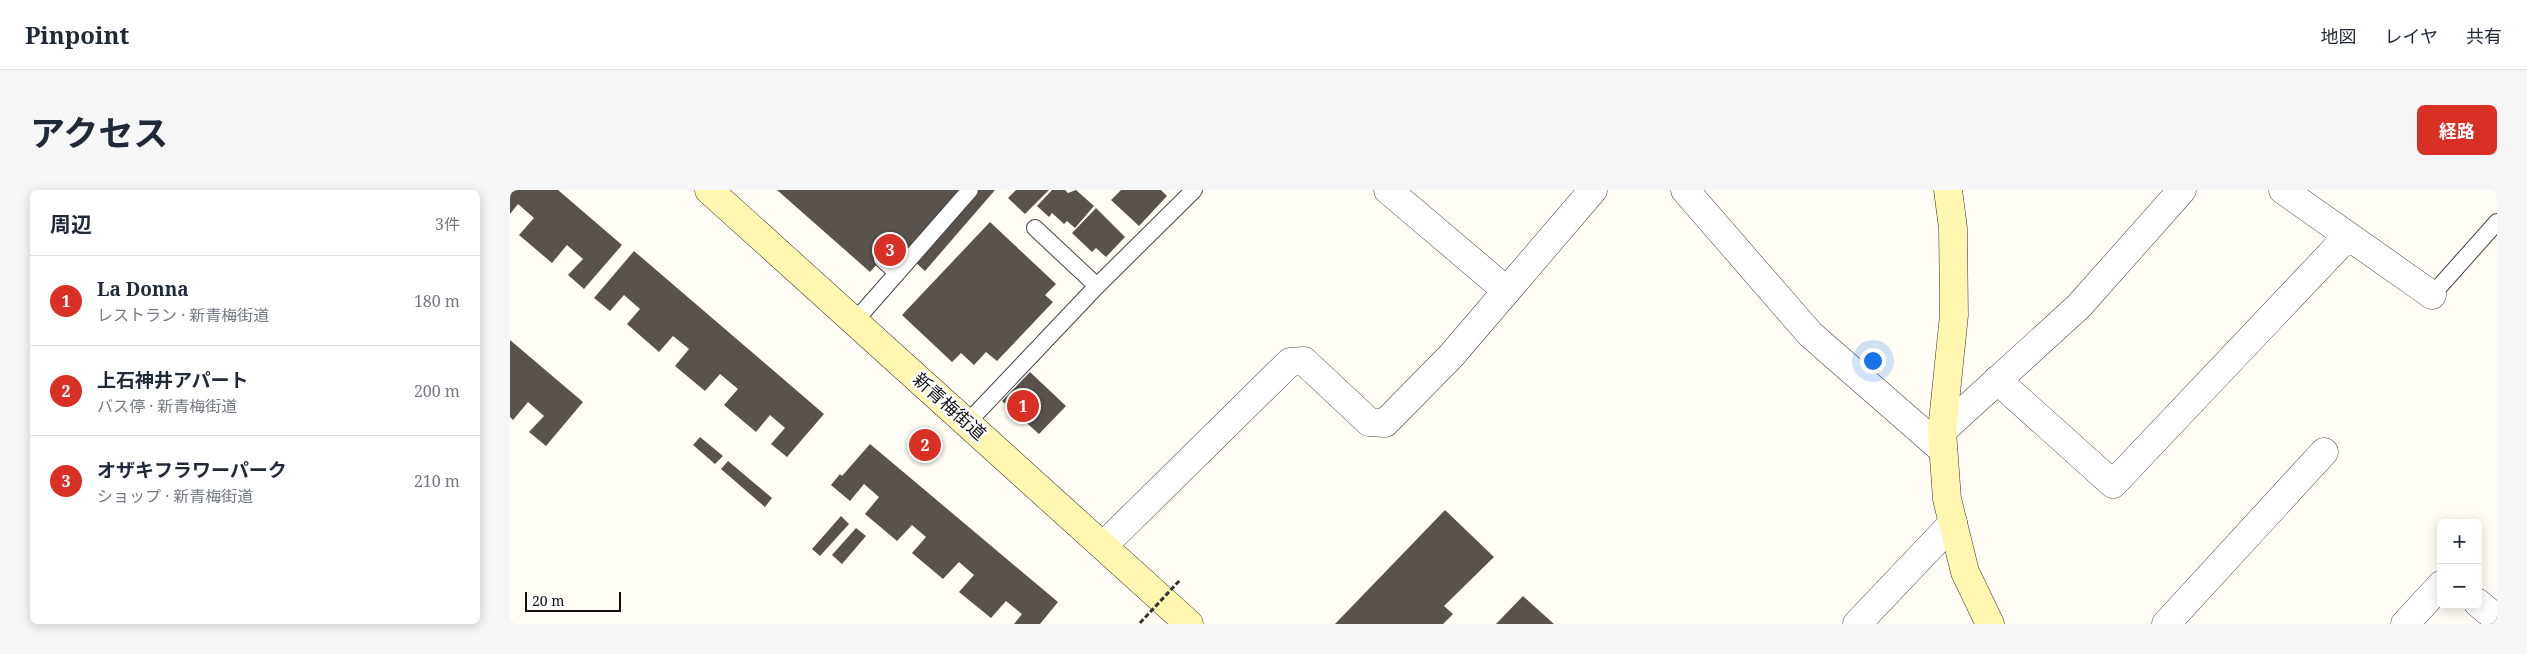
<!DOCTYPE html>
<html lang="ja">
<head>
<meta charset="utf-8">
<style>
	body { margin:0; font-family:"Noto Serif","Noto Sans JP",serif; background:#f6f6f7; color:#1f2937 }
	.controls { position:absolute; right:15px; bottom:15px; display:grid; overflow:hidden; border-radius:8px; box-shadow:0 2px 12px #0003 }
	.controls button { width:45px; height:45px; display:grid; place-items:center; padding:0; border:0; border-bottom:1px solid #e0e1e3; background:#fff; color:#1f2937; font:25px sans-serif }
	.scale { position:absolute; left:15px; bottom:12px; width:96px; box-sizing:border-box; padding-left:5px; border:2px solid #111; border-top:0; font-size:14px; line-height:18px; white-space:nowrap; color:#111; -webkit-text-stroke:4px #fff; paint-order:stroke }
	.you { position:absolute; left:1362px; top:170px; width:18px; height:18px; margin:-12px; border:4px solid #fff; border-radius:50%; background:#1a73e8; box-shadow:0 0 0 8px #1a73e833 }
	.badge { display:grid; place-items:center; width:32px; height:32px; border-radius:50%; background:#d93025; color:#fff; font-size:16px; font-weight:700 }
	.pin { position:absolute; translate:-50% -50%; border:2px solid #fff; box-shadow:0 1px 5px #0006 }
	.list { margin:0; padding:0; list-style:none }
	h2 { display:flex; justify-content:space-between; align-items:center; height:65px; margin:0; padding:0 20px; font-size:21px }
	h2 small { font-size:16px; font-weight:400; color:#747a83 }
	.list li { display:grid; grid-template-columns:32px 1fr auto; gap:15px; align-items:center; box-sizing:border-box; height:90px; padding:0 20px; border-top:1px solid #e0e1e3 }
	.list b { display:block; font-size:19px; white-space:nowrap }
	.list p { margin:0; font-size:16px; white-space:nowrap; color:#747a83 }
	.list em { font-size:16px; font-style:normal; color:#747a83 }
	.map { position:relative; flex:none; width:1987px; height:434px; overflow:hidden; border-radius:8px }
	header { display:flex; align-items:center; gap:30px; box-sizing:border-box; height:70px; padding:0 25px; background:#fff; border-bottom:1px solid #e0e1e3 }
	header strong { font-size:24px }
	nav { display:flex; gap:28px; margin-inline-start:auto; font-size:18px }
	.intro { display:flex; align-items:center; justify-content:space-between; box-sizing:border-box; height:120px; padding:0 30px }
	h1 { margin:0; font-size:35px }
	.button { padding:12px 22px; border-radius:8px; background:#d93025; color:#fff; font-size:18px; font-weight:700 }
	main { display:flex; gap:30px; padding:0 30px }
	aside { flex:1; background:#fff; border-radius:8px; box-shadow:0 2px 12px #0003 }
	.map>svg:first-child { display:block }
	.building { fill:#5a524d }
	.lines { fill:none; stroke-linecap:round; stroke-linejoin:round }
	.lane-casing { stroke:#444; stroke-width:18 }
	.street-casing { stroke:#444; stroke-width:29 }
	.secondary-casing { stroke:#333; stroke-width:29 }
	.lane { stroke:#fff; stroke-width:16 }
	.street { stroke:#fff; stroke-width:28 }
	.secondary { stroke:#fff6b0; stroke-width:28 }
	.path-bridge { stroke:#333; stroke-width:3; stroke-dasharray:5 2.5; stroke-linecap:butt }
	.labels { text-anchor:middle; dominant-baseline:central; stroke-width:5; stroke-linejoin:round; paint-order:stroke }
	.street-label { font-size:18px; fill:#111; stroke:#fff }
</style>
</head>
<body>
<header>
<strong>Pinpoint</strong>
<nav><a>地図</a><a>レイヤ</a><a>共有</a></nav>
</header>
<div class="intro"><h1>アクセス</h1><a class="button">経路</a></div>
<main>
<aside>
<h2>周辺<small>3件</small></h2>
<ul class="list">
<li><span class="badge">1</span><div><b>La Donna</b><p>レストラン · 新青梅街道</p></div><em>180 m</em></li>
<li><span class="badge">2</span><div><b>上石神井アパート</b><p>バス停 · 新青梅街道</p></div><em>200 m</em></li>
<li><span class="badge">3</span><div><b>オザキフラワーパーク</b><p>ショップ · 新青梅街道</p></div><em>210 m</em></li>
</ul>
</aside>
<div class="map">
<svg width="1987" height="434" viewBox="0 0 1987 434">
	<rect width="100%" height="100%" fill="#fffdf5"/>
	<path class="building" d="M0,0H48L112,55L74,99L58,85L73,69L57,55L42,73L9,45L24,28L8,14L0,24Z
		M267,0H485L415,81L385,54L360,82Z
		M506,0H539L515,24L498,8Z
		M542,0H555L558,3L566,0L584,16L565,38L557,31L554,34L542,23L539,27L527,16Z
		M611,0H651L657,6L629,36L601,10Z
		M586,18L615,47L596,67L586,58L582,62L562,43Z
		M480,32L546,94L535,105L543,112L487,171L476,162L464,175L451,163L442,172L392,125Z
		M124,61L314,224L277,267L261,254L275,238L260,225L246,242L214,215L228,199L210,184L195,201L165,176L179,159L163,146L149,162L117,134L130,119L114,105L100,121L84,108Z
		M0,150L73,212L36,256L19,242L34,226L18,212L3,230L0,227Z
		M520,182L556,216L529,244L492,211Z
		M190,247L213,266L205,274L183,255Z
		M360,254L548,412L530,434H504L512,424L496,411L481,428L449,402L464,385L449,372L433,389L402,363L416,347L402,335L387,351L355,324L369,307L354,294L340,311L321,295L330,284L332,286Z
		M218,271L262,308L255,317L211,279Z
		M935,320L984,367L934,416L943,424L933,434H825Z
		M331,326L339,334L310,366L302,359Z
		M346,338L356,346L332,374L322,365Z
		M1013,406L1044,434H986Z"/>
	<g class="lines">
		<defs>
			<path id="lane" d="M525,38L587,96
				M372,69L387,83
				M1922,105L1987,32
				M345,131L460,0
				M458,232L587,96L684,0"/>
			<path id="street" d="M878,0L997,101
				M1175,0L1300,144L1433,260
				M1773,0L1922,105
				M1487,190L1603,294L1837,47
				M1432,241L1569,116L1672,0
				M594,355L780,172L794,171L859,232L875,233L941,166L1083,0
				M1968,413L1987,429
				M1347,434L1443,333
				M1656,434L1814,262
				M1895,434L1931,395"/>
			<path id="secondary" d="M199,0L679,434
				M1438,0L1443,38L1444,125L1432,241L1437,309L1455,382L1480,434"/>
		</defs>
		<use href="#lane" class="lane-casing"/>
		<use href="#street" class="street-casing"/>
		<use href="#secondary" class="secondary-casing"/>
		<use href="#lane" class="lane"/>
		<use href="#street" class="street"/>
		<use href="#secondary" class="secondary"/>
		<path class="path-bridge" d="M630,433L670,390"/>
	</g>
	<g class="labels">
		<g class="street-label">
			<text transform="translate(440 216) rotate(42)">新青梅街道</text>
		</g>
	</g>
</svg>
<div class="controls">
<button>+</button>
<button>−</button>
</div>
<div class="scale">20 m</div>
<div class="you"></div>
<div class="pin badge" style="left:513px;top:216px">1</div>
<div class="pin badge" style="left:415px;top:255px">2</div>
<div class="pin badge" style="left:380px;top:60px">3</div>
</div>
</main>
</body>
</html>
